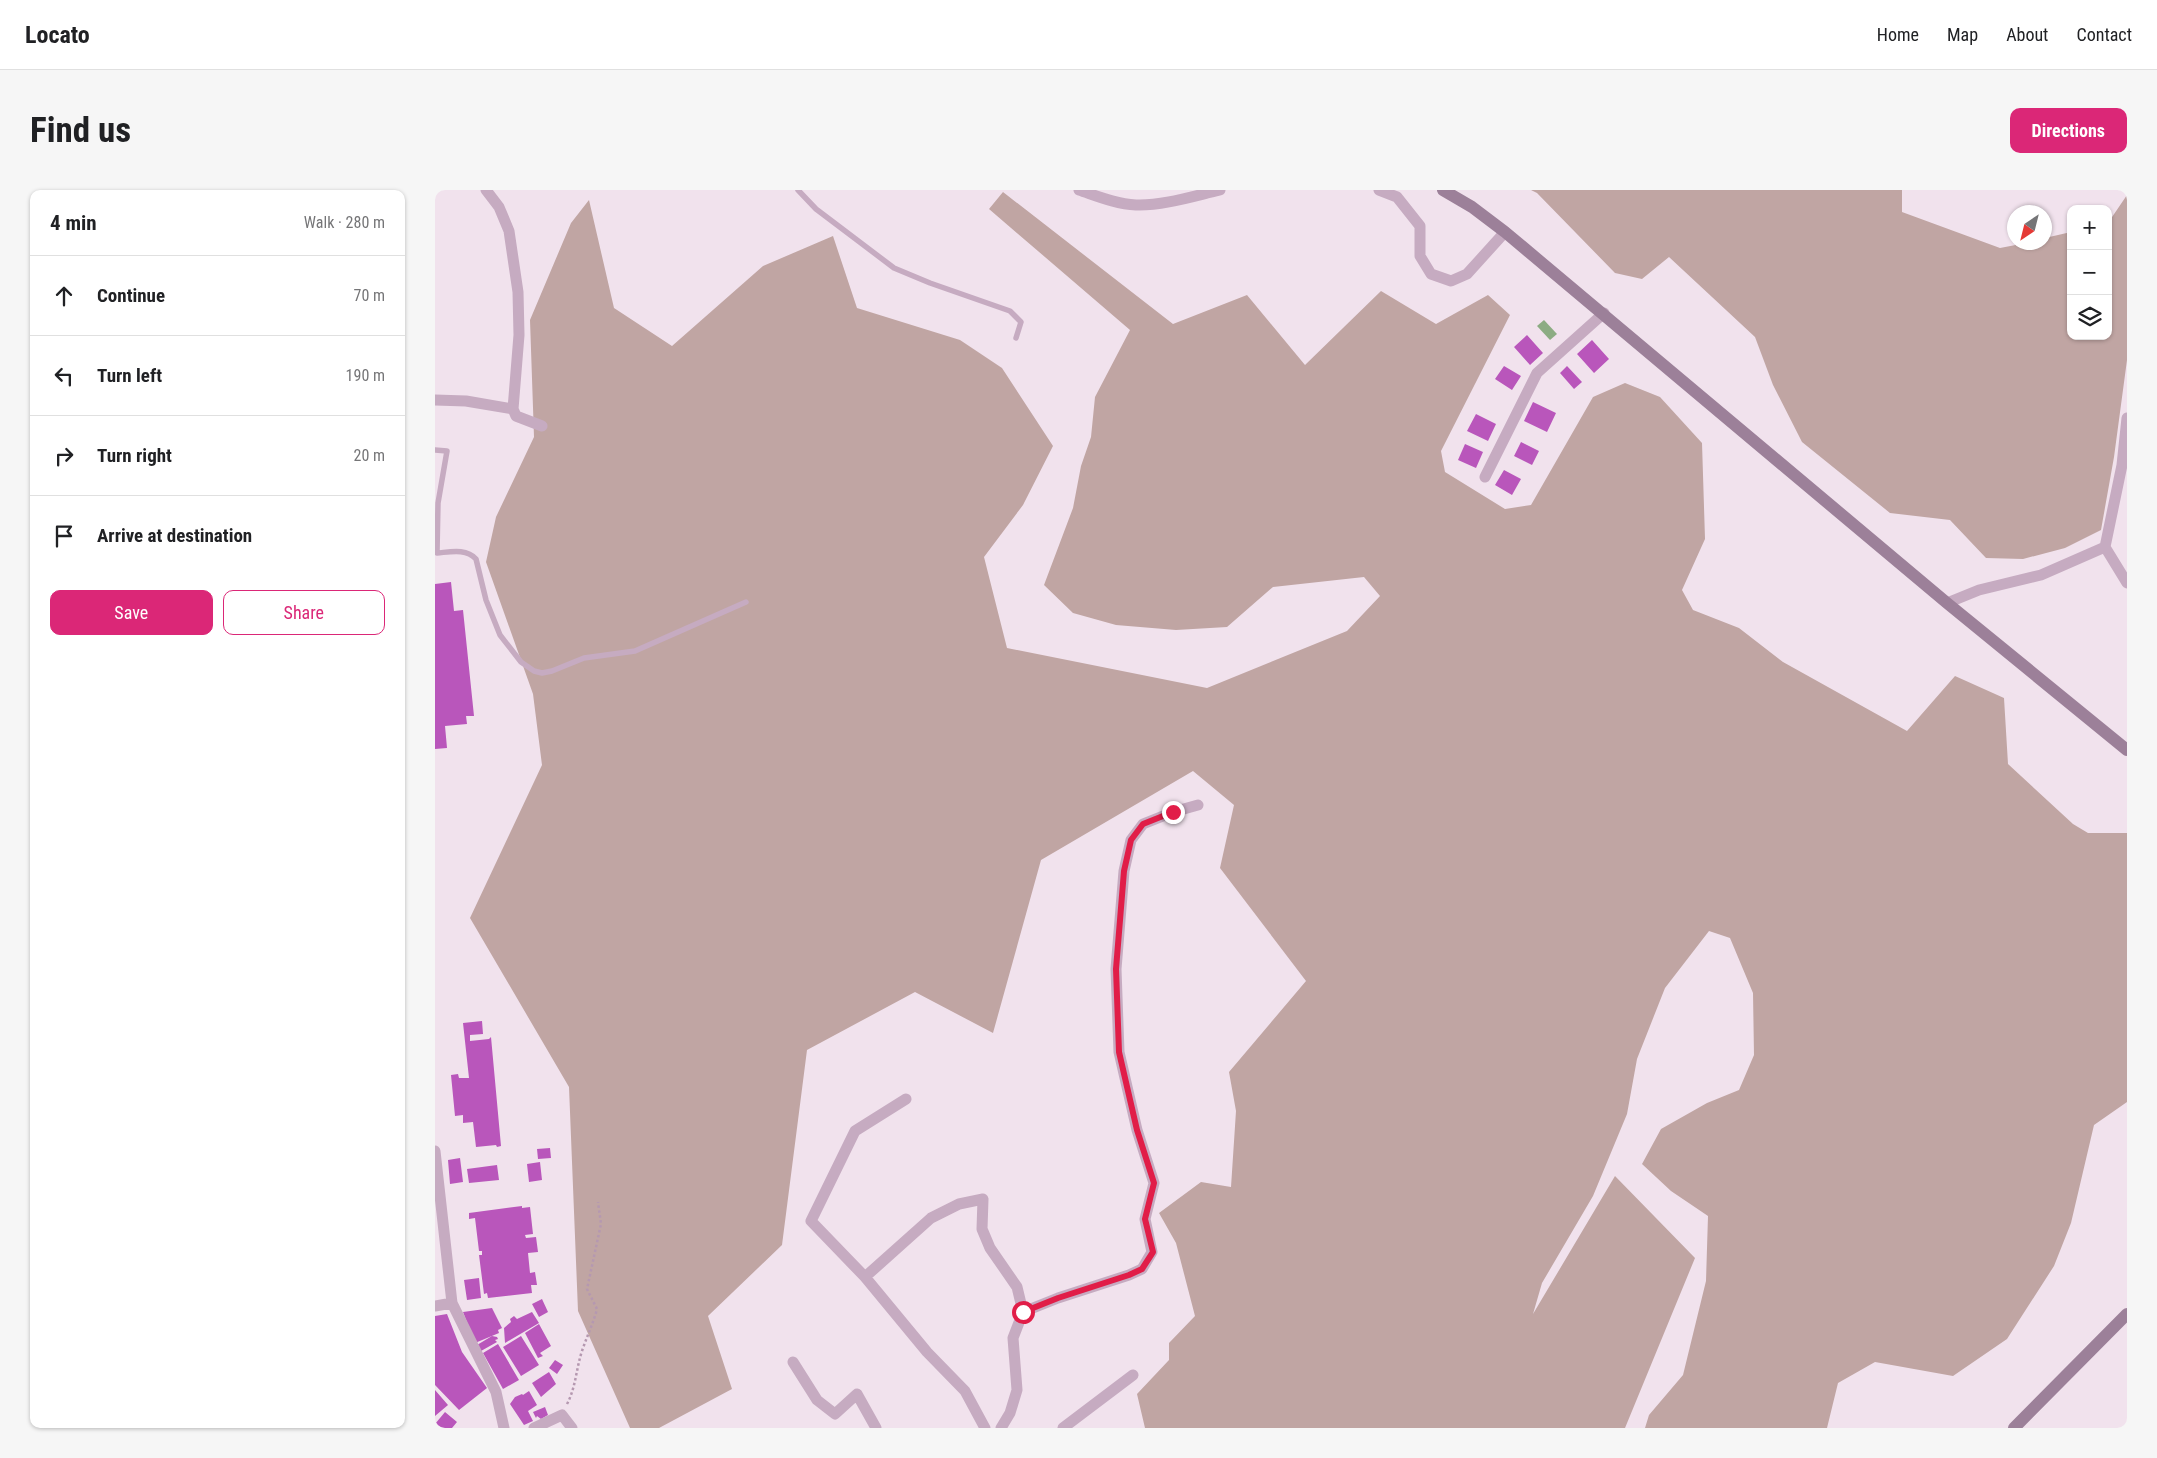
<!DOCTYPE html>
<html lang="en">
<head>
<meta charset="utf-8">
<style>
	body { margin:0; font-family:"Roboto Condensed",sans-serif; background:#f6f6f6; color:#202124 }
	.controls { position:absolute; right:15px; top:15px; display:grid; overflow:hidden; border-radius:10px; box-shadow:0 1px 4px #0004 }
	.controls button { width:45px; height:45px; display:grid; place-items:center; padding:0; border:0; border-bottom:1px solid #e0e0e0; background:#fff; color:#202124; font:25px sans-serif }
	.compass { position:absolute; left:1572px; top:15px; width:45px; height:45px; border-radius:50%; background:#fff; box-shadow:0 1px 4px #0004; rotate:215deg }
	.stop { position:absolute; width:15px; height:15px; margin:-11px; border:4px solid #e11d48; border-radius:50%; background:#fff }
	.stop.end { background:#e11d48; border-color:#fff; box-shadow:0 1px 5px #0008 }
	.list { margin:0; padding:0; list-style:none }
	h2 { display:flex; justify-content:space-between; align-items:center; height:65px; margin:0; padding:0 20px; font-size:21px }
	h2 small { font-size:16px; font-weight:400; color:#757577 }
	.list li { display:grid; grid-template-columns:32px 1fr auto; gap:15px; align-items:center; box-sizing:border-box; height:80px; padding:0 20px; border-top:1px solid #e0e0e0 }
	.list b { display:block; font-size:19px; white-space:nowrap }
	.list em { font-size:16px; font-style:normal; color:#757577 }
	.actions { display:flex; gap:10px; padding:15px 20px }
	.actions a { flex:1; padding:11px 0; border:1px solid #db2777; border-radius:10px; text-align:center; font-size:18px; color:#db2777 }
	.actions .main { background:#db2777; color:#fff }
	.icon { flex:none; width:28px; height:28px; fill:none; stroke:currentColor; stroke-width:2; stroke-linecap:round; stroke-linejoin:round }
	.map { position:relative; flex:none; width:1692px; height:1238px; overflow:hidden; border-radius:10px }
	header { display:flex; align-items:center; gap:30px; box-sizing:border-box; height:70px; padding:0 25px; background:#fff; border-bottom:1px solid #e0e0e0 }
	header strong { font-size:24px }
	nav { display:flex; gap:28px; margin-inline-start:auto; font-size:18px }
	.intro { display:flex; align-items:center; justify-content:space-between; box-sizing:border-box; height:120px; padding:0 30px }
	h1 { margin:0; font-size:35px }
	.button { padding:12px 22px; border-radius:10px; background:#db2777; color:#fff; font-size:18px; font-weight:700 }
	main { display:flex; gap:30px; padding:0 30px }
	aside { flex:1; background:#fff; border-radius:10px; box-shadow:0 1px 4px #0004 }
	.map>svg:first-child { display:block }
	.green { fill:#c0a5a3 }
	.water { fill:#8cac83 }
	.building { fill:#b956bb }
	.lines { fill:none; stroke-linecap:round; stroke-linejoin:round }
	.path { stroke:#b598b0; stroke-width:2.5; stroke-dasharray:2.5 2.5; stroke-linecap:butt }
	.lane { stroke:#c6abc1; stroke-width:5.5 }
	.street { stroke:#c6abc1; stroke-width:11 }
	.secondary { stroke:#9c8099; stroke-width:12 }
	.route { stroke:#e11d48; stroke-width:6 }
</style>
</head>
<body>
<header>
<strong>Locato</strong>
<nav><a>Home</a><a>Map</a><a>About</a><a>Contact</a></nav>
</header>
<div class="intro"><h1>Find us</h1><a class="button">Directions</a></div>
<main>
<aside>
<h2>4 min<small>Walk · 280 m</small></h2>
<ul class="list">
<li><svg class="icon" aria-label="ahead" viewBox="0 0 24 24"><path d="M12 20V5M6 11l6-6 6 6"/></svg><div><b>Continue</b></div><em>70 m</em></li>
<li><svg class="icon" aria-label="left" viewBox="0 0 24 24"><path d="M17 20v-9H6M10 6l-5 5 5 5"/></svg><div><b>Turn left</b></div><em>190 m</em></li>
<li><svg class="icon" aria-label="right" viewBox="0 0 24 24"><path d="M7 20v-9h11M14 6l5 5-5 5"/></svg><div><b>Turn right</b></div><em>20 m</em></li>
<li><svg class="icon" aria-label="arrive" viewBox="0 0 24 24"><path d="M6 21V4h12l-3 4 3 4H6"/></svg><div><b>Arrive at destination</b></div></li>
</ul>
<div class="actions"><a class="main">Save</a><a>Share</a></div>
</aside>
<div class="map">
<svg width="1692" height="1238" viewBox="0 0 1692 1238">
	<rect width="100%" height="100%" fill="#f1e2ed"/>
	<path class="green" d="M1096,0H1467V22L1565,58L1591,53L1610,52V48L1636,42V146H1673V33L1692,5V170L1679,267L1666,340L1630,358L1588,369L1551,368L1515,330L1455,323L1367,252L1338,195L1320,147L1234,67L1207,89L1180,83L1102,3Z
		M568,2L738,134L812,105L870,175L946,101L1001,134L1053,105L1075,125L1006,261L1010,282L1070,319L1096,315L1158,207L1190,193L1225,207L1267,253L1270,349L1247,400L1258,420L1304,438L1348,472L1472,541L1520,486L1569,508L1573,574L1638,634L1653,643H1692V912L1659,935L1636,1033L1619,1076L1572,1149L1518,1186L1440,1172L1403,1193L1392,1238H1210L1214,1225L1248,1185L1271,1091L1273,1026L1236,1001L1207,974L1226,939L1272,913L1304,900L1319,865L1318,803L1295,748L1274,741L1230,798L1202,869L1192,924L1158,1006L1107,1093L1098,1124L1180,986L1260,1068L1190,1238H710L702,1204L734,1170V1153L760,1126L741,1053L724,1023L766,992L796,997L801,921L794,882L871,791L785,678L799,615L758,581L606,670L558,843L480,802L372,860L347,1055L273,1126L297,1199L224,1238H195L143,1121L134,897L35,728L107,575L98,504L51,372L61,327L99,247L95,130L136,33L154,10L179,118L237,156L328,76L398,46L422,118L525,150L567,178L618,256L588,315L549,367L572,458L772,498L912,441L945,406L929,387L838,397L792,437L741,440L681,435L638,423L609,395L638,318L646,276L656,247L660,207L695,140L554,19Z"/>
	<path class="water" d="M1109,130L1122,144L1115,150L1102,136Z"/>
	<path class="building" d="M1092,145L1108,163L1095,175L1079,157Z
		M1157,150L1174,169L1159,183L1142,164Z
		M1069,176L1086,186L1077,200L1060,189Z
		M1132,176L1147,192L1139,199L1125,183Z
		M1098,212L1121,223L1112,242L1089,231Z
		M1041,224L1061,234L1053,251L1032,241Z
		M1086,252L1104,261L1097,275L1079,266Z
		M1030,254L1048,262L1041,278L1023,270Z
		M1069,280L1086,289L1077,305L1060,295Z
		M16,392L19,421L28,420L39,526H31L32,534L10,536L12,558L0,559V394Z
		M47,831L48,844L35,845V851L54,849L56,847L66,956L62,957L61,955L41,957L38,932L28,933V925L20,926L16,885L23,884L24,888H34L28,833Z
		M115,958L116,968L103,969L102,959Z
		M25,968L28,992L15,994L13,970Z
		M105,972L107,990L94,992L92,974Z
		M62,975L64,990L34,993L32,979Z
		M87,1016V1018L95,1017L98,1044L90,1045L91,1048L101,1047L103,1062L93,1063L95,1083L100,1082L102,1095H96L97,1103L53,1108L52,1103L49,1104L44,1065H47V1061H44L40,1028L34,1029V1023Z
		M44,1088L46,1108L32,1110L29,1090Z
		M107,1109L113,1122L104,1127L97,1114Z
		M57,1118L67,1138L63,1140L64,1143L40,1153L28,1122Z
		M97,1122L104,1133L70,1153L69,1138L76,1132L75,1129L79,1126L82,1129Z
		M12,1124L27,1162L52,1198L24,1220L0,1195V1126Z
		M104,1134L116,1156L105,1163L108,1166L103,1168L90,1143Z
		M57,1146L62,1147L63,1149L60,1150L62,1152L46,1161L42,1155Z
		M86,1146L104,1175L86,1186L68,1157Z
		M63,1154L84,1190L68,1199L48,1163Z
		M120,1170L128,1175L122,1184L114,1178Z
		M114,1182L121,1194L106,1207L97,1193Z
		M0,1200L13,1215L0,1226Z
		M94,1201L102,1215L93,1221L98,1231L89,1235L75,1214L80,1207L87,1204L88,1205Z
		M110,1217L113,1225L106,1229L102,1226L101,1228L98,1222Z
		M10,1222L22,1232L17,1238H0V1234Z"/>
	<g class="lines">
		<path class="path" d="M132,1214C141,1197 141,1179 147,1161C152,1146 158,1134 162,1119L152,1099L166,1034L163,1012"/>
		<path class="lane" d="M363,0L381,19L459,78L495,93L575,121L586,132L581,148
			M0,260L12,261L3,313L2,363C15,362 31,358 41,369L51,410L65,445L86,472L99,481L107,483L117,481L149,468L200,461L311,412"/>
		<path class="street" d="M51,0L64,17L74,41L83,102L84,145L78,219L81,226L107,236
			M644,0C662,6 681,14 701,15C727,16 759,6 785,0
			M944,0L962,7L985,36V66L996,84L1016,91L1032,84L1070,42
			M0,210L31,211L78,219
			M1692,228L1687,275L1670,357L1692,393
			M1050,287L1102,183L1169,123
			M1512,413L1544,400L1606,385L1670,357
			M471,909L420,941L376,1031L430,1087L492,1162L530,1201L550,1238
			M0,961L17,1113L0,1116
			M430,1087L496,1028L524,1014L548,1009L547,1039L555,1058L582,1097L588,1122
			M17,1113L61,1202L69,1238
			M358,1172L382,1210L400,1224L422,1204L441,1238
			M99,1238L127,1225L137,1238
			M566,1238L575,1223L582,1200L578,1148L588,1122L623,1108L694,1085L707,1079L717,1062L710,1029L719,993L702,940L684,862L681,779L689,681L696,650L708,634L738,622L763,615
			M628,1238L698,1185"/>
		<path class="secondary" d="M1008,0L1037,17L1070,42L1512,413L1692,560
			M1579,1238L1692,1124"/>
	</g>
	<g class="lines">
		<path class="route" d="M588,1122L623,1108L694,1085L707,1079L718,1062L710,1029L719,993L702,940L684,862L681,779L689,681L696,650L708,634L738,622"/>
	</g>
</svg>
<div class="controls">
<button>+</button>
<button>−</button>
<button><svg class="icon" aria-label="layers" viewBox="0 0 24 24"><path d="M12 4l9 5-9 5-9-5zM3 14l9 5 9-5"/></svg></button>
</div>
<svg class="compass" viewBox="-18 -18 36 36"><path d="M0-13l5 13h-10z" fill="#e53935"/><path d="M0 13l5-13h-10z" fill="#757577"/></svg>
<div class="stop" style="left:588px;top:1122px"></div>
<div class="stop end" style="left:738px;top:622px"></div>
</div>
</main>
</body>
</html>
